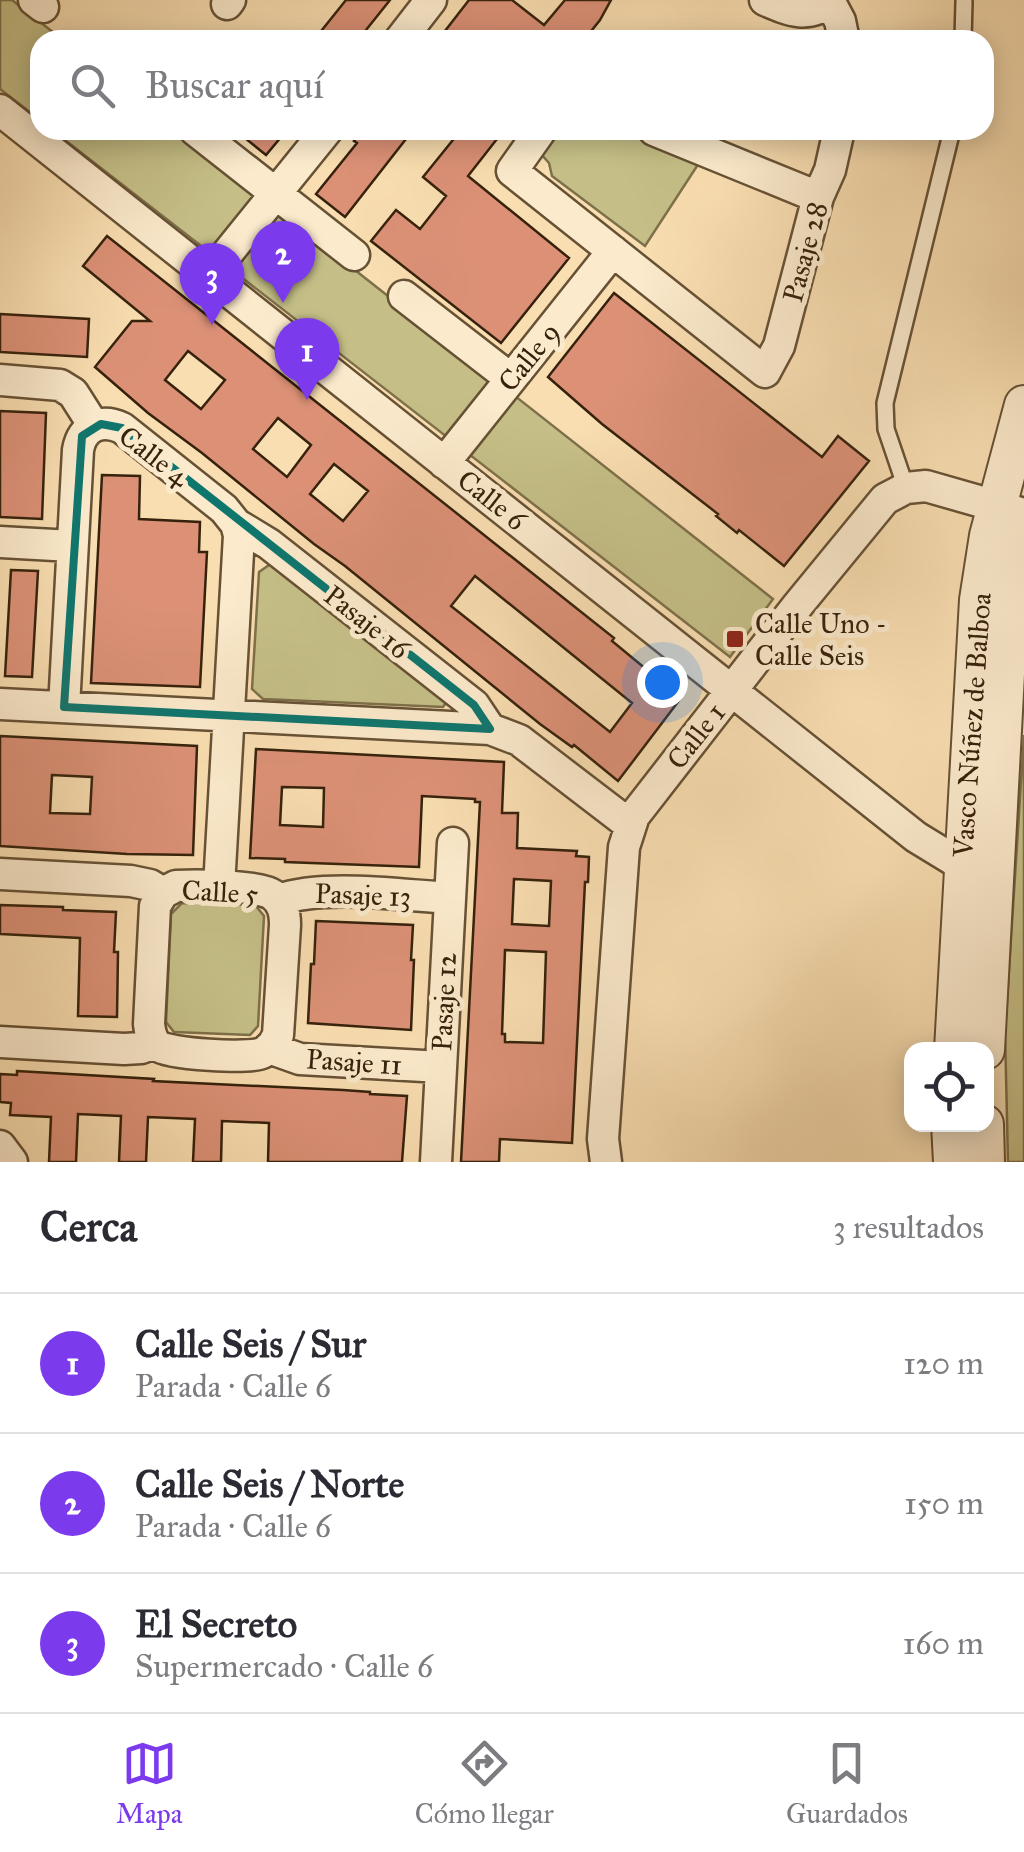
<!DOCTYPE html>
<html lang="es">
<head>
<meta charset="utf-8">
<style>
	body { margin:0; font-family:"IM FELL Great Primer",serif; background:#f7f7f7; color:#2b2b33 }
	.controls { position:absolute; right:30px; bottom:30px; display:grid; overflow:hidden; border-radius:20px; box-shadow:0 5px 25px #0003 }
	.controls button { width:90px; height:90px; display:grid; place-items:center; padding:0; border:0; border-bottom:2px solid #e1e1e2; background:#fff; color:#2b2b33; font:50px sans-serif }
	.you { position:absolute; left:662px; top:682px; width:35px; height:35px; margin:-25px; border:8px solid #fff; border-radius:50%; background:#1a73e8; box-shadow:0 0 0 15px #1a73e833 }
	.badge { display:grid; place-items:center; width:65px; height:65px; border-radius:50%; background:#7c3aed; color:#fff; font-size:32px; font-weight:700 }
	.pin { position:absolute; translate:-50% -82px; filter:drop-shadow(0 2px 5px #0008) }
	.pin::after { content:''; position:absolute; top:52px; width:35px; height:30px; background:inherit; clip-path:polygon(0 0,100% 0,50% 100%) }
	.list { margin:0; padding:0; list-style:none }
	h2 { display:flex; justify-content:space-between; align-items:center; height:130px; margin:0; padding:0 40px; font-size:42px }
	h2 small { font-size:32px; font-weight:400; color:#7c7c81 }
	.list li { display:grid; grid-template-columns:65px 1fr auto; gap:30px; align-items:center; box-sizing:border-box; height:140px; padding:0 40px; border-top:2px solid #e1e1e2 }
	.list b { display:block; font-size:38px; white-space:nowrap }
	.list p { margin:0; font-size:32px; white-space:nowrap; color:#7c7c81 }
	.list em { font-size:32px; font-style:normal; color:#7c7c81 }
	.icon { flex:none; width:55px; height:55px; fill:none; stroke:currentColor; stroke-width:2; stroke-linecap:round; stroke-linejoin:round }
	.map { position:relative; flex:none; width:1024px; height:1162px; overflow:hidden }
	.search { position:absolute; background:#fff; box-shadow:0 5px 25px #0003; left:30px; right:30px; top:30px; height:110px; display:flex; align-items:center; gap:25px; box-sizing:border-box; padding:0 35px; border-radius:30px; color:#7c7c81; font-size:38px }
	.sheet { height:550px; background:#fff }
	nav { display:flex; justify-content:space-around; align-items:center; box-sizing:border-box; height:140px; border-top:2px solid #e1e1e2; background:#fff; font-size:28px; color:#7c7c81 }
	nav a { display:grid; justify-items:center; gap:5px }
	nav .on { color:#7c3aed }
	.map>svg:first-child { display:block }
	.green { fill:#c5bf87; stroke:#7e704a; stroke-width:2.5 }
	.building { fill:#dc9177; stroke:#36220c; stroke-width:2.5; fill-rule:evenodd }
	.lines { fill:none; stroke-linecap:round; stroke-linejoin:round }
	.service-casing { stroke:#675135; stroke-width:20 }
	.minor-casing { stroke:#675135; stroke-width:35 }
	.tertiary-casing { stroke:#675135; stroke-width:42 }
	.service { stroke:#fbeacc; stroke-width:15 }
	.minor { stroke:#fbeacc; stroke-width:30 }
	.tertiary { stroke:#fbeacc; stroke-width:38 }
	.marked { fill:none; stroke:#0f766e; stroke-width:8; stroke-linejoin:round }
	.poi-dot { fill:#8f2418; stroke:#fbeacc; stroke-width:4 }
	.labels { text-anchor:middle; dominant-baseline:central; stroke-width:10; stroke-linejoin:round; paint-order:stroke }
	.street-label { font-size:28px; fill:#36220c; stroke:#fbeacc }
	.poi-label { font-size:28px; fill:#36220c; stroke:#fbeacc; text-anchor:start }
</style>
</head>
<body>
<div class="map">
<svg width="1024" height="1162" viewBox="0 0 1024 1162">
	<rect width="100%" height="100%" fill="#f9deb1"/>
	<filter id="stains"><feTurbulence type="fractalNoise" baseFrequency=".002" numOctaves="4"/><feColorMatrix values="0 0 0 0 .2 0 0 0 0 .09 0 0 0 0 .02 0 0 0 .5 -.17"/></filter>
	<radialGradient id="worn" r=".72"><stop offset=".6" stop-color="#630" stop-opacity="0"/><stop offset="1" stop-color="#630" stop-opacity=".3"/></radialGradient>
	<path class="green" d="M0,0H12L63,40H40V120L0,89Z
		M52,130H177L773,599L730,657Z
		M559,130H625L699,163L645,246L552,176L549,163L541,154Z
		M272,563L448,700L443,707L263,699L252,689L259,572Z
		M1024,735V1162H1008L1005,1033Z
		M182,903L255,905L264,916L258,1026L250,1035L174,1032L166,1022L171,914Z"/>
	<path class="building" d="M346,0H390L358,40H314Z
		M469,0H512L544,25L565,0H611L600,20L584,40H438Z
		M235,130H287L266,155Z
		M363,130H413L345,217L316,194L357,143L354,141Z
		M461,130H504L468,176L569,258L501,343L371,241L396,210L420,229L446,196L423,177Z
		M107,236L614,638L612,641L681,698L618,781L574,745L572,747L540,724L345,566L314,544L202,453L148,413L95,367L132,321H150L83,266ZM188,351L225,380L201,409L165,380ZM278,418L311,445L287,477L253,449ZM334,464L368,491L343,521L310,494ZM475,576L632,703L610,732L451,606Z
		M614,293L822,457L838,436L869,461L784,566L739,530L737,533L716,516L718,514L602,424L548,377Z
		M0,314L89,319L87,357L0,352Z
		M0,411L46,413L42,519L0,517Z
		M102,475L140,476L139,519L200,522L199,552H207L200,687L91,683Z
		M11,570L38,571L32,677L5,676Z
		M0,736L197,746L193,855L127,854L0,846ZM52,775L92,777L90,814L50,813Z
		M256,749L504,762L502,813H518L517,848L577,851L576,856L589,857L588,882H585L572,1143L500,1139L499,1162H461L480,802H475V799L422,796L419,867L285,862V859L250,858ZM282,787L324,788L323,827L280,825ZM514,879L551,881L549,926L512,924ZM505,950L546,952L543,1043L505,1042V1034H502Z
		M0,905L63,907V910L116,912L114,952H118L117,1017L78,1016L80,938L0,934Z
		M316,921L413,925L411,960H414L411,1030L308,1023L311,964H314Z
		M17,1071L154,1079L153,1081L343,1090L370,1092V1094L407,1096L402,1162H268L269,1123L222,1121L221,1162H193L195,1119L148,1117L146,1162H119L121,1116L78,1114L76,1162H49L51,1117L10,1115L11,1103L0,1102V1074L17,1075Z"/>
	<g class="lines">
		<defs>
			<path id="service" d="M963,40L964,2
				M906,488L886,429L885,403L952,130"/>
			<path id="minor" d="M34,0L43,7
				M765,0C790,11 809,19 831,0
				M830,2L840,21L844,40
				M227,4L230,0
				M400,40L431,0
				M0,110L916,837L952,859L982,865
				M195,130L354,255
				M541,130L512,171L765,372L779,346L818,197L830,170L839,130
				M654,130L818,197
				M209,276L327,130
				M404,296L511,379
				M0,380L60,385L73,393L94,426
				M444,463L613,251
				M236,524L269,544L474,705L490,729
				M0,542L72,546
				M0,704L490,729L519,740L630,825
				M64,707L78,450C82,427 101,418 122,428L224,509L236,524L239,535L219,887
				M0,874L131,881L150,885L163,893
				M176,886C194,885 260,885 273,895C283,903 285,913 285,925L278,1035C274,1043 271,1049 262,1053C249,1059 169,1054 158,1046C151,1040 150,1032 149,1024L155,906L163,893Z
				M278,900C324,884 399,895 450,898
				M0,1042L124,1049L141,1048L155,1043
				M269,1048L300,1059L441,1067
				M0,1146L12,1162
				M436,1162L453,843
				M606,1162L603,1139L624,847L634,816L798,605L885,499L906,488L926,486L1024,514"/>
			<path id="tertiary" d="M954,1050L979,600L989,536L1024,405
				M985,1050L1006,655L1015,574L1024,530
				M951,1124L953,1162
				M984,1124L985,1162"/>
		</defs>
		<use href="#service" class="service-casing"/>
		<use href="#minor" class="minor-casing"/>
		<use href="#tertiary" class="tertiary-casing"/>
		<use href="#service" class="service"/>
		<use href="#minor" class="minor"/>
		<use href="#tertiary" class="tertiary"/>
	</g>
	<path class="marked" d="M101,424L122,428L474,705L490,729L64,707L82,436Z"/>
	<rect class="poi-dot" x="725" y="629" width="20" height="20" rx="5"/>
	<g class="labels">
		<g class="street-label">
			<text transform="translate(805 252) rotate(-75)">Pasaje 28</text>
			<text transform="translate(529 357) rotate(-51)">Calle 9</text>
			<text transform="translate(154 456) rotate(37)">Calle 4</text>
			<text transform="translate(492 500) rotate(38)">Calle 6</text>
			<text transform="translate(367 622) rotate(38)">Pasaje 16</text>
			<text transform="translate(972 725) rotate(-86)">Vasco Núñez de Balboa</text>
			<text transform="translate(696 736) rotate(-52)">Calle 1</text>
			<text transform="translate(220 892) rotate(3)">Calle 5</text>
			<text transform="translate(363 895) rotate(2)">Pasaje 13</text>
			<text transform="translate(444 1002) rotate(-87)">Pasaje 12</text>
			<text transform="translate(354 1062) rotate(4)">Pasaje 11</text>
		</g>
		<g class="poi-label">
			<text x="755" y="623">Calle Uno -<tspan x="755" dy="32">Calle Seis</tspan></text>
		</g>
	</g>
	<rect width="100%" height="100%" filter="url(#stains)"/>
	<rect width="100%" height="100%" fill="url(#worn)"/>
</svg>
<div class="controls">
<button><svg class="icon" aria-label="locate" viewBox="0 0 24 24"><circle cx="12" cy="12" r="6"/><path d="M12 2v4M12 18v4M2 12h4M18 12h4"/></svg></button>
</div>
<div class="you"></div>
<div class="pin badge" style="left:307px;top:400px">1</div>
<div class="pin badge" style="left:283px;top:303px">2</div>
<div class="pin badge" style="left:212px;top:325px">3</div>
<div class="search"><svg class="icon" aria-label="search" viewBox="0 0 24 24"><circle cx="10" cy="10" r="6"/><path d="M15 15l6 6"/></svg>Buscar aquí</div>
</div>
<section class="sheet">
<h2>Cerca<small>3 resultados</small></h2>
<ul class="list">
<li><span class="badge">1</span><div><b>Calle Seis / Sur</b><p>Parada · Calle 6</p></div><em>120 m</em></li>
<li><span class="badge">2</span><div><b>Calle Seis / Norte</b><p>Parada · Calle 6</p></div><em>150 m</em></li>
<li><span class="badge">3</span><div><b>El Secreto</b><p>Supermercado · Calle 6</p></div><em>160 m</em></li>
</ul>
</section>
<nav>
<a class="on"><svg class="icon" aria-label="map" viewBox="0 0 24 24"><path d="M3 6l6-2 6 2 6-2v14l-6 2-6-2-6 2zM9 4v14M15 6v14"/></svg>Mapa</a>
<a><svg class="icon" aria-label="directions" viewBox="0 0 24 24"><path d="M12 3l9 9-9 9-9-9zM9 14v-3h6M13 9l2 2-2 2"/></svg>Cómo llegar</a>
<a><svg class="icon" aria-label="saved" viewBox="0 0 24 24"><path d="M7 4h10v16l-5-4-5 4z"/></svg>Guardados</a>
</nav>
</body>
</html>
